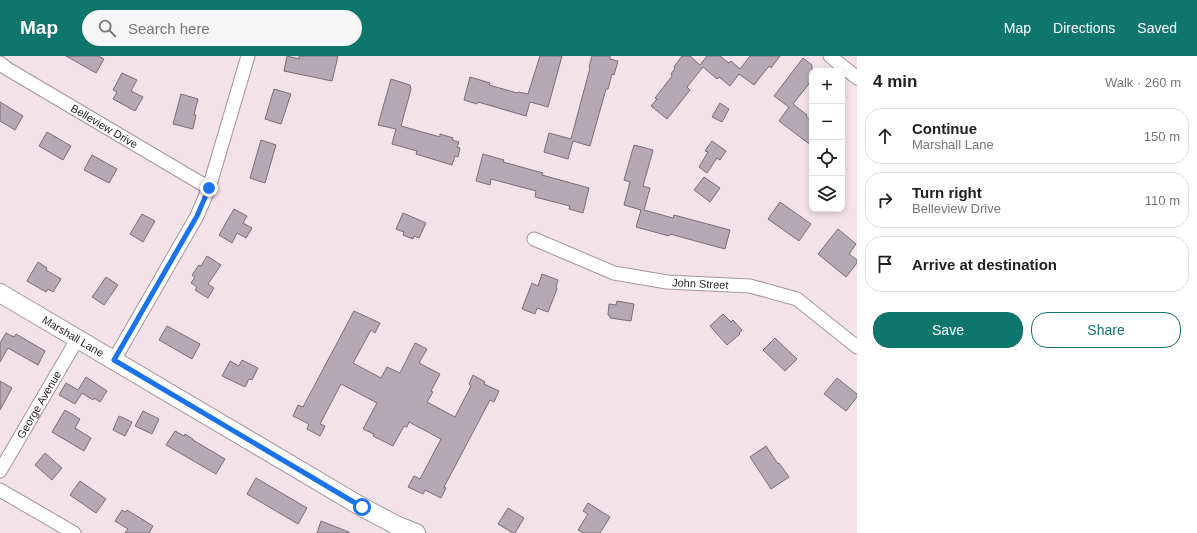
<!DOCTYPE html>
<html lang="en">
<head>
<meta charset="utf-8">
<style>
	body { margin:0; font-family:Arial,sans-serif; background:#f6f6f6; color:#202124 }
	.controls { position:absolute; right:12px; top:12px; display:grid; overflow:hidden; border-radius:8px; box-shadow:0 2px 6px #0003 }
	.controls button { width:36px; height:36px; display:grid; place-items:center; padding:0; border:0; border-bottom:1px solid #e0e0e0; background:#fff; color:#202124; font:20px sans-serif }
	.stop { position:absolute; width:12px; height:12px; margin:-9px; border:3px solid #1a73e8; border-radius:50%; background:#fff }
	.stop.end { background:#1a73e8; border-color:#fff; box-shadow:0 1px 4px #0008 }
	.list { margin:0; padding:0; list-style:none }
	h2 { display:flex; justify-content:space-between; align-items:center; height:52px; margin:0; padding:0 16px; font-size:17px }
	h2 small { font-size:13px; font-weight:400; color:#757577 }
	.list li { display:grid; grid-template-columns:26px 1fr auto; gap:12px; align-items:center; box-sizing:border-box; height:56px; margin:0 8px 8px; padding:0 8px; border:1px solid #e0e0e0; border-radius:16px }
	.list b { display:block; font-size:15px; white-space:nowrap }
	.list p { margin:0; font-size:13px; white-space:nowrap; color:#757577 }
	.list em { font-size:13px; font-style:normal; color:#757577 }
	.actions { display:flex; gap:8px; padding:12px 16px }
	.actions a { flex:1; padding:9px 0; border:1px solid #0f766e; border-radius:16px; text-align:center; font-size:14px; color:#0f766e }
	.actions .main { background:#0f766e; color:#fff }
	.icon { flex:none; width:22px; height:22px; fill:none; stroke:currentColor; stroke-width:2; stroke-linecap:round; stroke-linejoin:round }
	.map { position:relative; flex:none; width:857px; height:477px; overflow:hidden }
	header { display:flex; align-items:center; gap:24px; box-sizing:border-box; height:56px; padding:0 20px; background:#0f766e; color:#fff }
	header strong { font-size:19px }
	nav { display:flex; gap:22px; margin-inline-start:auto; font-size:14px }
	.search { width:280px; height:36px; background:#f6f6f6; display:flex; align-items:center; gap:10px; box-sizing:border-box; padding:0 14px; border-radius:22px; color:#757577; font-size:15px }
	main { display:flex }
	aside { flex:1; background:#fff }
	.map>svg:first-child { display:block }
	.building { fill:#b6a9b4; stroke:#796d77 }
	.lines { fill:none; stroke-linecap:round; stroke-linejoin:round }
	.street-casing { stroke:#a5959b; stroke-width:15 }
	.secondary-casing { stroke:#a5959b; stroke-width:20 }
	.street { stroke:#fff; stroke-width:13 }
	.secondary { stroke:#fff; stroke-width:18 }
	.route { stroke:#1a73e8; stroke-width:5 }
	.labels { text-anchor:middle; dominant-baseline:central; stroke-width:3.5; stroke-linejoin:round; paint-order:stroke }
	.street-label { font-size:11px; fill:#251f21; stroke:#fff0f6 }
</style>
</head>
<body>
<header>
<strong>Map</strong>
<div class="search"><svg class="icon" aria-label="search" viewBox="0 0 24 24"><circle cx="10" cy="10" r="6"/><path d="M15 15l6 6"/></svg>Search here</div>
<nav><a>Map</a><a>Directions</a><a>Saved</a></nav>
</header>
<main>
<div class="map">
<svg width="857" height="477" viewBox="0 0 857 477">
	<rect width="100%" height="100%" fill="#f4e2e9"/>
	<path class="building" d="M66,0H98L104,3L96,17Z
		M287,0L299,3V0H338L332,25L284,15Z
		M540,0H562L548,51L530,46L526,60L478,46L477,48L464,44L470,21L490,27L489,29L517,37L518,36L528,38Z
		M592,0H610V3L618,5L614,19L612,18L608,33H606L590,90L573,85L568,103L544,96L549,77L571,83L590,12L589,11Z
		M682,0H690L700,9L707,0H720L729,7L731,5L740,13L750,0H780L771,12L769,10L754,29L739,18L730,30L719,21L717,23L703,11L687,31L690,34L667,63L651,50L657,43L655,42L672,20L671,18L675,12L674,11Z
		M803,2L812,9V24L793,48L807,59L806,60L812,65V90L779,65L789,51L774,40Z
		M122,17L137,24L131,35L143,41L135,55L113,43L117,36L113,34Z
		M391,23L410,29L411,33L401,70L440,81V78L453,82L452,84L459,86L457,91L460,92L458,101L455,100L452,109L416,98L417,95L392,88L396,73L378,69Z
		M274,33L291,38L281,68L265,63Z
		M181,38L198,43L194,59H196L193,73L173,68Z
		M0,46L23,60L15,74L0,65Z
		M720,47L729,53L722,66L712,61Z
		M47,76L71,90L63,104L39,90Z
		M261,84L276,89L265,127L250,122Z
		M712,85L726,95L720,104L717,102L707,117L699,111L708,96L705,95Z
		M634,89L653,94L643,130L650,132L644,154L673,162L674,159L730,174L725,193L670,178L669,180L636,171L641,154L624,149L630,126L624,124Z
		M483,98L504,104L503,106L543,117L542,119L589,132L583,157L569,153L570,150L535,141L536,135L491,123L490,129L476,125Z
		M92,99L117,113L109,127L84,114Z
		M704,121L720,132L710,146L694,134Z
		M780,146L811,168L799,185L768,163Z
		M234,153L247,160L243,167L252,172L246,182L237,177L232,187L219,179Z
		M403,157L426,167L419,182L414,180L413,183L403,179L404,176L396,173Z
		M142,158L155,165L143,186L130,178Z
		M838,173L856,188L849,198L857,204V207L846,221L818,198Z
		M207,200L221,209L208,228L214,232L208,242L195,234L197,231L191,227L195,221L192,219L199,209L201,210Z
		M38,206L47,212L46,214L61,223L53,236L48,233L46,236L27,225Z
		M542,218L558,224L556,231L557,233L548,256L537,252L535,258L522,253L532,227L538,230Z
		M106,221L118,229L104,249L92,241Z
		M617,245L634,248L631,265L610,262V260L608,259L609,248L616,249Z
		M354,255L380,267L375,277L371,274L353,307L381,322L387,311L400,317L415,287L427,293L419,307L440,318L431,335L433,336L427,346L455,361L471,330L469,328L473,319L485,326L484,328L499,335L494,346L490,344L444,431L446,432L441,442L425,434L423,438L408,431L414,420L420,423L441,383L409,366L407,371L404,370L393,390L373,380L374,378L363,373L377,347L341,328L320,368L325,370L320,380L307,373L309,368L293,360L298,349L303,351Z
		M723,258L731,266L733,264L742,274L739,277L740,278L727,289L710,270Z
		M167,270L200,288L192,303L159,284Z
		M6,277L14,281L16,278L45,295L38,309L8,292L0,306V287Z
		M775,282L797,303L785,315L763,294Z
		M242,304L258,312L252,324L249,323L245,331L222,320L230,305L239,310Z
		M86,321L107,335L100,346L94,342L93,344L82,337L75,348L59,339L66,327L78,334Z
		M837,322L857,338V341L846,355L824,338Z
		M0,325L12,332L0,354Z
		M65,354L80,363L75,372L91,382L84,395L52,376Z
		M143,355L159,363L152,378L135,370Z
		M119,360L132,366L125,380L113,374Z
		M175,375L184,380L185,378L193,383V384L225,403L216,418L166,389Z
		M766,390L778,408L779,407L789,421L771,433L750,401Z
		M45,397L62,412L52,424L35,409Z
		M256,422L307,452L298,468L247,438Z
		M80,425L106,443L96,457L70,439Z
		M588,447L610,461L600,477H584L578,474L588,458L583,455Z
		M508,452L524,462L515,477H513L498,468Z
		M122,454L125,456L127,454L153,470L149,477H125L128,473L115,465Z
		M321,465L349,476V477H317Z"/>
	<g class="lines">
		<defs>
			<g id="street">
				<path d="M830,0L857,22"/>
				<path id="s1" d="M0,7L6,12L209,132L248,0"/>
				<path id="s2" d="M534,183L614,217L667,226L750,230L797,243L857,291"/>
				<path d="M114,304L197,160L209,132"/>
				<path id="s3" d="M0,415L78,282"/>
				<path d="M0,434L74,477"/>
			</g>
			<g id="secondary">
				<path id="s4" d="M0,237L362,451L396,469L416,477"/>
			</g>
		</defs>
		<use href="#street" class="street-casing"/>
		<use href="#secondary" class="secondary-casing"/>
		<use href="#street" class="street"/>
		<use href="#secondary" class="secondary"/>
	</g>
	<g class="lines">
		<path class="route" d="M209,132L197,160L114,304L362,451"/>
	</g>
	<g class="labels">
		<g class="street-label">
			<text stroke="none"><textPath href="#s1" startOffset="122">Belleview Drive</textPath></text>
			<text stroke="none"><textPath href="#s2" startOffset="174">John Street</textPath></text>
			<text stroke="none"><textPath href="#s4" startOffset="85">Marshall Lane</textPath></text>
			<text stroke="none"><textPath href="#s3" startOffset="77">George Avenue</textPath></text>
		</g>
	</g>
</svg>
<div class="controls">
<button>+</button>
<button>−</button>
<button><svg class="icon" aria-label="locate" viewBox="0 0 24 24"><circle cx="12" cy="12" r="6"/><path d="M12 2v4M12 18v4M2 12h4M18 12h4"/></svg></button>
<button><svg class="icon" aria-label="layers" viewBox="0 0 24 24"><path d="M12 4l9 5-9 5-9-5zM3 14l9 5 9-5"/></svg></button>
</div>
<div class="stop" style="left:362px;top:451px"></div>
<div class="stop end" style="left:209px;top:132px"></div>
</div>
<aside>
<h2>4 min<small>Walk · 260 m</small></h2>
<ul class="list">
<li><svg class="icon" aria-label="ahead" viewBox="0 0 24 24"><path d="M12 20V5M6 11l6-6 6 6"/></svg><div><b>Continue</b><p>Marshall Lane</p></div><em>150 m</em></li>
<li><svg class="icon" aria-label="right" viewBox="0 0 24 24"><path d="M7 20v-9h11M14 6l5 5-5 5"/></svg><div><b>Turn right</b><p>Belleview Drive</p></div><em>110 m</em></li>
<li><svg class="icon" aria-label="arrive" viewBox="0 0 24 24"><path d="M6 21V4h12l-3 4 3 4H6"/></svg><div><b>Arrive at destination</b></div></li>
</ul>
<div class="actions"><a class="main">Save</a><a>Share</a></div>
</aside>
</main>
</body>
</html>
